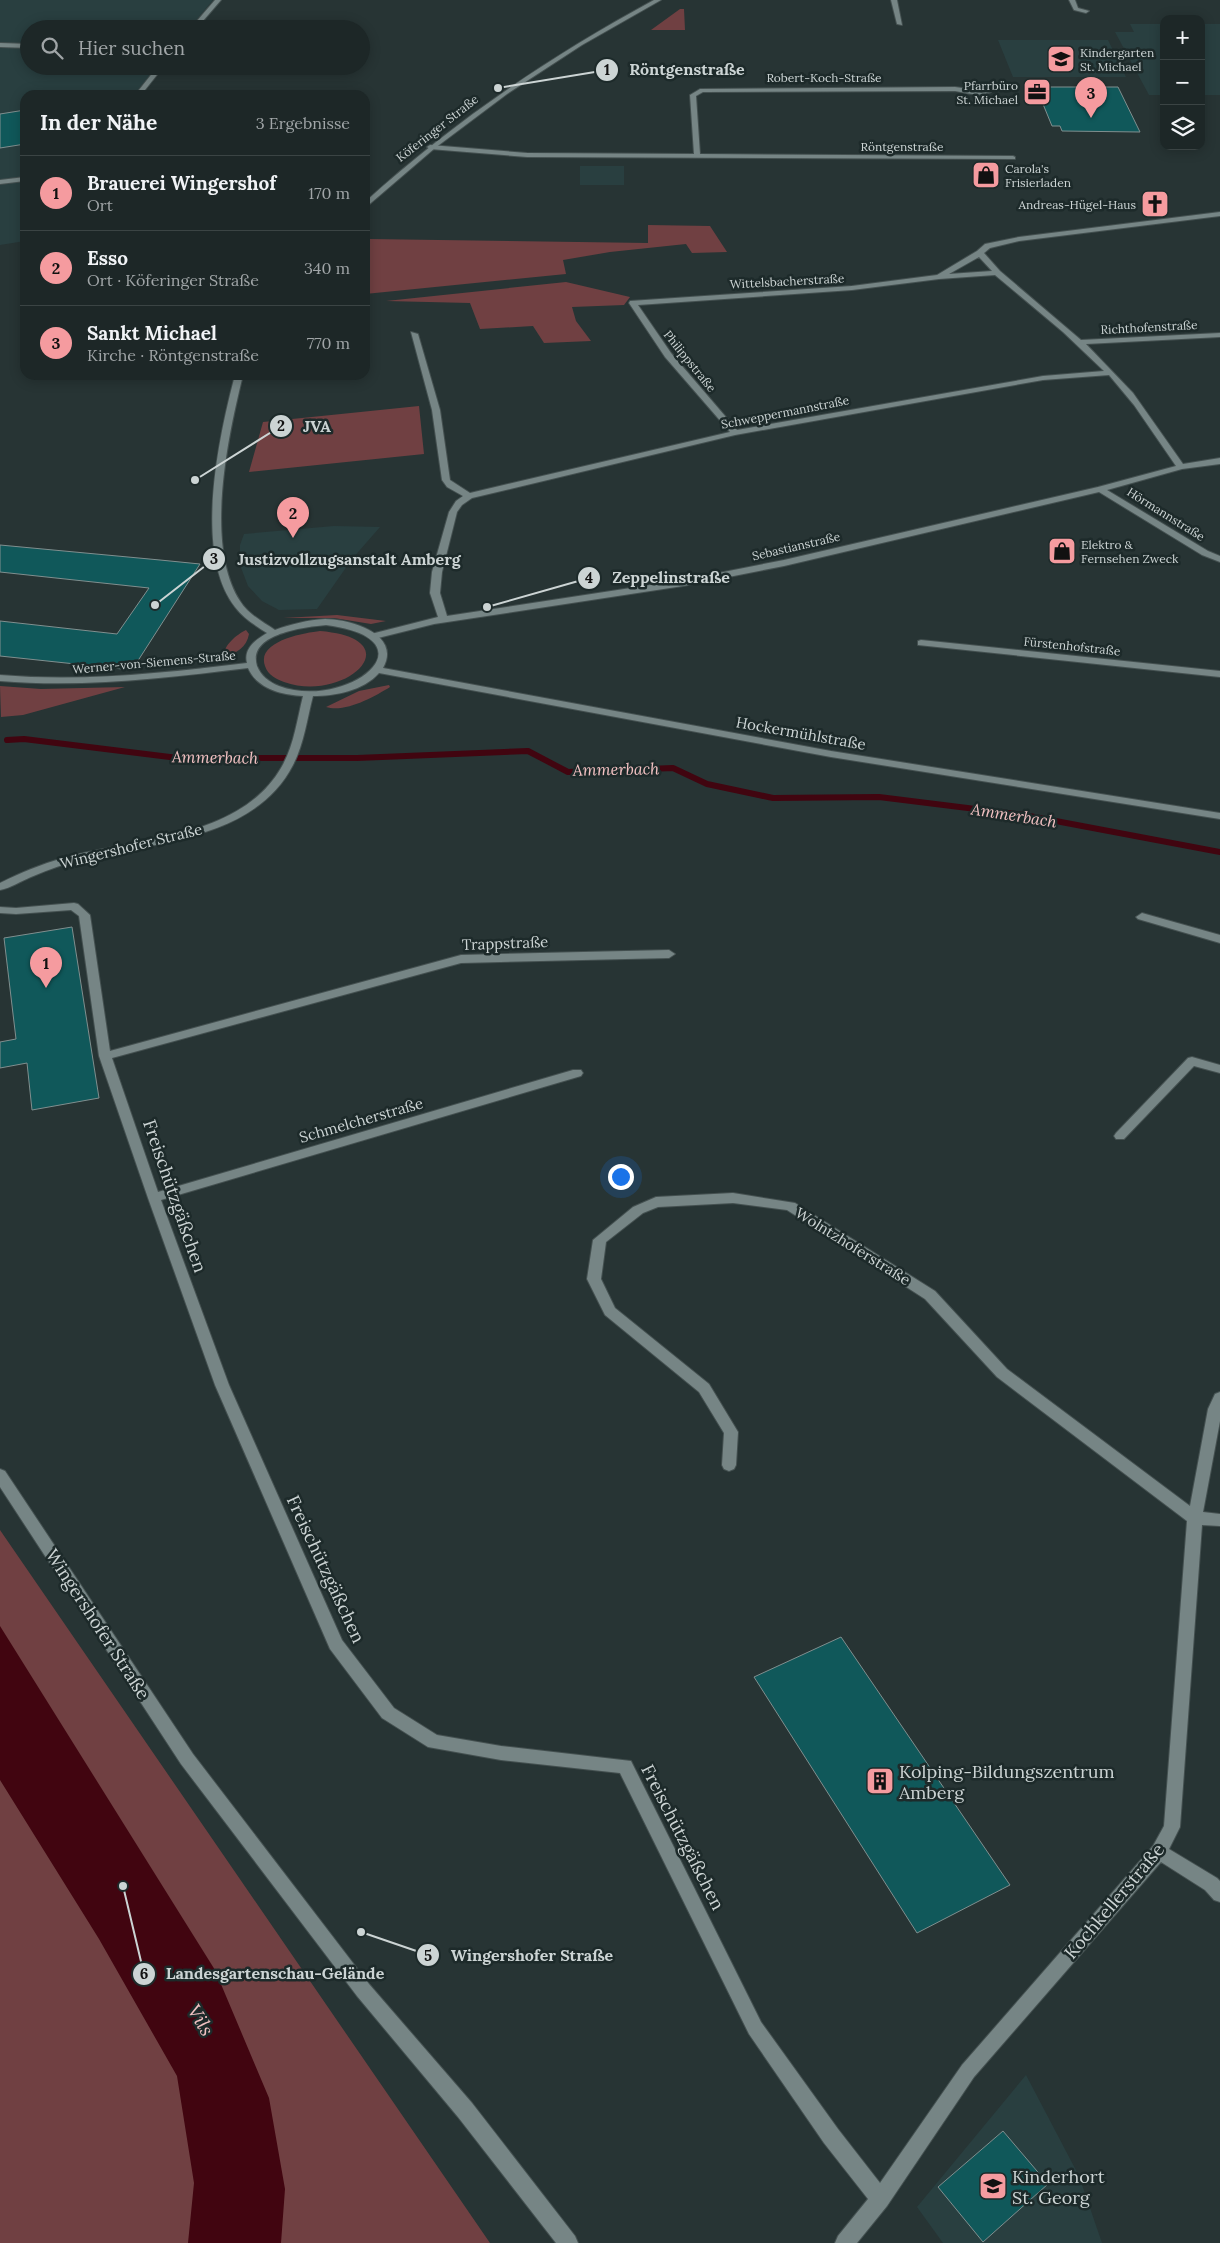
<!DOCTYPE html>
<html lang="de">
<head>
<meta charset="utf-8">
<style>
	body { margin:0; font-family:Lora,serif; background:#252f2f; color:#f1f3f6 }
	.controls { position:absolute; right:15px; top:15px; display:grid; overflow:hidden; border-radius:10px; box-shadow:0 2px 12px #0003 }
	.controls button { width:45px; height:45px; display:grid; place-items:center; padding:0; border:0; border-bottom:1px solid #3b4444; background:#1d2727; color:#f1f3f6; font:25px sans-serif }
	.you { position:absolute; left:620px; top:1176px; width:18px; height:18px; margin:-12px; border:4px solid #fff; border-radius:50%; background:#1a73e8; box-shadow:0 0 0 8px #1a73e833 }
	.badge { display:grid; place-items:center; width:32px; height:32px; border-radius:50%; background:#f59b9f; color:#111; font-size:16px; font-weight:700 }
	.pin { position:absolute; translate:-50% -41px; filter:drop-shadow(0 1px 2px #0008) }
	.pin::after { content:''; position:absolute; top:26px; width:18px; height:15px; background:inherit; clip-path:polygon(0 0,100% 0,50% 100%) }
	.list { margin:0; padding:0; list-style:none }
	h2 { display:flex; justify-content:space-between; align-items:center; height:65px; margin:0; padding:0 20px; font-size:21px }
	h2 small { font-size:16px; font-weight:400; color:#a0a5a7 }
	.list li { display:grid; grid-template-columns:32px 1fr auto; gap:15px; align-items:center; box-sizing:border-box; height:75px; padding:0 20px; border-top:1px solid #3b4444 }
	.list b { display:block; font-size:19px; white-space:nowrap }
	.list p { margin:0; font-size:16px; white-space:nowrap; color:#a0a5a7 }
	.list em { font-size:16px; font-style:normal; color:#a0a5a7 }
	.icon { flex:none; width:28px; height:28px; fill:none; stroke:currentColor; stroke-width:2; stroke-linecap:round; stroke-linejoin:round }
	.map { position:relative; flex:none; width:1220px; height:2243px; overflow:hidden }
	.search { position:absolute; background:#1d2727; box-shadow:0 2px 12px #0003; left:20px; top:20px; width:350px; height:55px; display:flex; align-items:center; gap:12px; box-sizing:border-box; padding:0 18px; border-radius:28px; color:#a0a5a7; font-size:19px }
	.panel { position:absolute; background:#1d2727; box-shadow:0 2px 12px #0003; left:20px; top:90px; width:350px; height:290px; border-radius:15px }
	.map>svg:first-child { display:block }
	.built { fill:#293f40 }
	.green { fill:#704042 }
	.water { fill:#410510 }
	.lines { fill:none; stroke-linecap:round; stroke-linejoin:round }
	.stream { stroke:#410510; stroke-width:6 }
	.building { fill:#10585a; stroke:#808f8f }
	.street-casing { stroke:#445050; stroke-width:2 }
	.secondary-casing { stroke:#445050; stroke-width:2 }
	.street { fill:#768585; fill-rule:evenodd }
	.secondary { fill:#768585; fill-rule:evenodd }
	.labels { text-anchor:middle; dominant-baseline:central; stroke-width:5; stroke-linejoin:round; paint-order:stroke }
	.far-poi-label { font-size:12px; fill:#ccd4d4; stroke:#1d2a2a; text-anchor:start }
	.far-street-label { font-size:12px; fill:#ccd4d4; stroke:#1d2a2a }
	.street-label { font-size:15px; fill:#ccd4d4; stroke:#1d2a2a }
	.water-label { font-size:16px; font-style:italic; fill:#f3c2c3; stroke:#1d2a2a }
	.near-street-label { font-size:18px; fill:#ccd4d4; stroke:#1d2a2a }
	.near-poi-label { font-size:18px; fill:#ccd4d4; stroke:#1d2a2a; text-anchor:start }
	.near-water-label { font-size:19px; font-style:italic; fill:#f3c2c3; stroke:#1d2a2a }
	.leader { fill:none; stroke:#ccd4d4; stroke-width:2 }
	.callout-dot { fill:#ccd4d4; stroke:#1d2a2a; stroke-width:2 }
	.mark-label { font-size:15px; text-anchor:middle; font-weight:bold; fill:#111 }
	.callout-label { font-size:16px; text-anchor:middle; font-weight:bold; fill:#ccd4d4; stroke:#1d2a2a; stroke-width:5; stroke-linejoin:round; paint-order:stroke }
</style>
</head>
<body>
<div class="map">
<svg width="1220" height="2243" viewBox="0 0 1220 2243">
	<rect width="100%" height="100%" fill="#273434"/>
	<path class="built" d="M0,0H213L189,29H29V66H158L134,95H25V241L0,245Z
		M1130,24H1164V95H1149L1115,32H1134Z
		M1201,24H1220V95H1201Z
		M998,40H1108L1126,77H1013Z
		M580,166H624V185H580Z
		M334,526L380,527L352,559L317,609L279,610L262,601L248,586L240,565V545L244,534Z
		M1026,2075L1079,2176L1102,2243H943L917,2207Z"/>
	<path class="green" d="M680,9H684L685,30H651Z
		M648,225L710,226L727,252L692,253L686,244L610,252L563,260L566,274L365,294V242L368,239L648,243Z
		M566,282L630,297L624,305L572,307L576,321L591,341L544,343L533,326L480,329L470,303L386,301Z
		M419,406L424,454L249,472L263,422Z
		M337,615L386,621L371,624L334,618H283Z
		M246,630L249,634C247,647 236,654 223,657C224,645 236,635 246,630Z
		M320,631C414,639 345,704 284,682C276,679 268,675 265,666C256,641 304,633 320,631Z
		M389,685L390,687C374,697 345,713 326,707L359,691Z
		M0,686L41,689L125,687L23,715L1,717Z
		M0,1530L490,2243H0Z"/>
	<path class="water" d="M0,1626L215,1970L269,2098L285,2189L281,2243H188L194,2183L177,2076L99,1939L0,1780Z"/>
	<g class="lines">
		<path class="stream" d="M7,740L24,739L178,758H357L528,751L568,772L673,768L707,784L773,798L879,797L1024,815L1220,852"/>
	</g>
	<path class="building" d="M1036,87H1118L1140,132L1062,131L1060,126H1052Z
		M25,110V144L0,148V114Z
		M0,545L160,560L200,564L132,670L0,656V621L117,634L149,588L0,572Z
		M72,927L99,1098L32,1110L27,1063L0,1068V1042L16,1039L4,938Z
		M841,1637L1010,1885L917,1933L754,1677Z
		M1003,2131L1048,2184L983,2242L938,2187Z"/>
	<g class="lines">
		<defs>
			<path id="street" d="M215,0H221L196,29H190Z
				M891,0H897L902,25L897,24Z
				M1069,0H1075L1078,8L1089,11L1086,13L1074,10Z
				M0,43L29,44V48L0,47Z
				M158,66H164L141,95H135Z
				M955,87L991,92C981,97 966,93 955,91L703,92L696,96L700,154L1013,156L1015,157V159L527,157L430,149L427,147L430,145L527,153L694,154L690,95L700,89Z
				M25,177V181L0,184V180Z
				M1220,212V216L1019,241L990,248L984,253L1000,271L1081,340L1220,333V337L1086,344L1133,393L1183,464L1220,458V464L1182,469L1107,490L1208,551L1220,556V562L1202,555L1099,492L784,566L683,586L434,624L374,639L369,636L371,634L438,617L430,593L432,572L449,512L456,501L463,496L447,487L442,480L432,410L411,332L418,334L440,410L450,480L470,493L730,432L665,357L629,303L630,301L852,286L937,275L977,251L985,244L1019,237ZM979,257L992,271L949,274ZM995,275L1063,332L1104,371L1043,376L737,430L671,353L638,305L852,290L939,279ZM1109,375L1134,405L1176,466L1098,487L784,560L683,580L447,616L440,593L442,572L457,512L462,505L472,498L735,435L1043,380Z
				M921,640L1220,671V677L918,645V641Z
				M74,903L78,904L90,915L110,1051L461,955L669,950L675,954L669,958L461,963L112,1058L158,1192L573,1070H581L583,1073L581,1076L161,1200L229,1385L342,1640L394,1708L437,1735L501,1746L631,1761L761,2022L838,2129L880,2183L962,2065L1153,1846L1164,1826L1187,1521L997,1377L925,1299L787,1210L733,1203L658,1207L643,1213L606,1242L601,1279L615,1308L709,1384L738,1432L736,1465L734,1469L729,1471L724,1469L722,1465L724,1433L699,1392L605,1315L587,1279L593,1240L633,1207L656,1197L733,1193L795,1203L935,1291L1007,1369L1190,1506L1208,1409L1215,1394L1220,1392V1421L1203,1512L1220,1514V1526L1202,1525L1180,1827L1169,1849L1217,1878L1220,1881V1902L1214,1900L1205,1890L1161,1862L974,2077L887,2206L857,2243H835L838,2236L868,2199L824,2143L749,2034L620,1773L501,1760L428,1747L382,1718L330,1649L215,1385L148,1198L99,1056L79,916L71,910L16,914L0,913V907L16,908Z
				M1142,913L1220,935V943L1138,919L1136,917Z
				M1192,1057L1220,1065V1073L1194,1066L1124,1139H1116L1114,1136L1116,1133L1188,1058Z"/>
			<path id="secondary" d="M654,0H661L582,45L507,94L435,148L365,208V202C453,122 549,57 654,0Z
				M235,375H243C228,436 204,545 240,601C248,614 263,622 275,630C291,624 308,620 325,619C350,619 402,634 383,668L831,751L1220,813V819L831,757L379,673C363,691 335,696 313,696C307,719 304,744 293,765C255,839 156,842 85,859C67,863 49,869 31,877C21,881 11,888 0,890V883C20,873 42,864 63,858C134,838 239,840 281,768C294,746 297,720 303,696C282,695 257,689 248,668C165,678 84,688 0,681V675C83,682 164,673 247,663C243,648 257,639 267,633C256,626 243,618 235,607C193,553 219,436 235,375ZM326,625C438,640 346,711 279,686C269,682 261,676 257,666C247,634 304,627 326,625Z
				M0,1469L5,1471L193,1754L369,1984L472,2103L575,2236L578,2243H556L458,2117L357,1996L181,1764L0,1487Z"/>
		</defs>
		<use href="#street" class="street-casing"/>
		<use href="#secondary" class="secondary-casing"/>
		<use href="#street" class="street"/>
		<use href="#secondary" class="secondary"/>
	</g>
	<defs>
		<symbol id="school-square" viewBox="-11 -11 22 22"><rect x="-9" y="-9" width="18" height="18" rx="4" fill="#f59b9f" stroke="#1d2a2a"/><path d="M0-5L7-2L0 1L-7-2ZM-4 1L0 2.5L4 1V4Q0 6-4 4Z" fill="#111"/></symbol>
		<symbol id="office-square" viewBox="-11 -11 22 22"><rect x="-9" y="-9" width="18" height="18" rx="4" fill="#f59b9f" stroke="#1d2a2a"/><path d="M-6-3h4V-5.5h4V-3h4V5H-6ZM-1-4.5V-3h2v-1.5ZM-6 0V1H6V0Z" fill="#111"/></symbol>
		<symbol id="shop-square" viewBox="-11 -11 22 22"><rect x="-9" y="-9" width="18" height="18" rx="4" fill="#f59b9f" stroke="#1d2a2a"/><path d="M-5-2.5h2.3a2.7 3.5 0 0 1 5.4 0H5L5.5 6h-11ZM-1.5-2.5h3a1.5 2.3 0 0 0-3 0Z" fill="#111"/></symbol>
		<symbol id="church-square" viewBox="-11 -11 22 22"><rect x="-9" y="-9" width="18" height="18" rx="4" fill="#f59b9f" stroke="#1d2a2a"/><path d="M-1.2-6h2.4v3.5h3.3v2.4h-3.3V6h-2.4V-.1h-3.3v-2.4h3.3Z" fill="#111"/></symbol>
		<symbol id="building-square" viewBox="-11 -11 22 22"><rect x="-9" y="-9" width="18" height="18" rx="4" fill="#f59b9f" stroke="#1d2a2a"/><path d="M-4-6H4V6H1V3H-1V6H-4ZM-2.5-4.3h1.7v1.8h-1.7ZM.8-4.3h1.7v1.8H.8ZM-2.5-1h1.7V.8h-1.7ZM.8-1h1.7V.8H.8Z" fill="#111"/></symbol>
	</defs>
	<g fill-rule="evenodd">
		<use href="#school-square" x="1045" y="43" width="32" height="32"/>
		<use href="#office-square" x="1021" y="76" width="32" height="32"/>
		<use href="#shop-square" x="970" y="159" width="32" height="32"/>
		<use href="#church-square" x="1139" y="188" width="32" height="32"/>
		<use href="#shop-square" x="1046" y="535" width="32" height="32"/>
		<use href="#building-square" x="864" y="1765" width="32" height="32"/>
		<use href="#school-square" x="977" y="2170" width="32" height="32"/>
	</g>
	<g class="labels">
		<g class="far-poi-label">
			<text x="1080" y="52">Kindergarten<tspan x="1080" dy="14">St. Michael</tspan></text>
			<text x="1018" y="85" text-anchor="end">Pfarrbüro<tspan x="1018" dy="14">St. Michael</tspan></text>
			<text x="1005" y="168">Carola's<tspan x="1005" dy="14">Frisierladen</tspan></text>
			<text x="1136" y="204" text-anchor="end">Andreas-Hügel-Haus</text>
			<text x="1081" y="544">Elektro &amp;<tspan x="1081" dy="14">Fernsehen Zweck</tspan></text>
		</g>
		<g class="far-street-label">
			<text x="824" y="77">Robert-Koch-Straße</text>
			<text transform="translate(437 128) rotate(-38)">Köferinger Straße</text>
			<text x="902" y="146">Röntgenstraße</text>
			<text transform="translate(787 281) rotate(-3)">Wittelsbacherstraße</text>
			<text transform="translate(1149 327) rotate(-3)">Richthofenstraße</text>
			<text transform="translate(690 361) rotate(51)">Philippstraße</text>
			<text transform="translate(785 412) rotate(-11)">Schweppermannstraße</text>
			<text transform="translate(1166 514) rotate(32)">Hörmannstraße</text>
			<text transform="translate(796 546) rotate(-13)">Sebastianstraße</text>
			<text transform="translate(1072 646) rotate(6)">Fürstenhofstraße</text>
			<text transform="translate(154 662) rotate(-5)">Werner-von-Siemens-Straße</text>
		</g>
		<g class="street-label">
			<text transform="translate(801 733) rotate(10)">Hockermühlstraße</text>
			<text transform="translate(131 846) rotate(-14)">Wingershofer Straße</text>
			<text transform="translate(505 943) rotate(-2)">Trappstraße</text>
			<text transform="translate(361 1120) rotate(-16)">Schmelcherstraße</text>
			<text transform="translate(853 1246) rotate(32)">Wolntzhoferstraße</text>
		</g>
		<g class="water-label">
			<text transform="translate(215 757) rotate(1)">Ammerbach</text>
			<text transform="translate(616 769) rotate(-1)">Ammerbach</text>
			<text transform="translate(1014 815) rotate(9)">Ammerbach</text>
		</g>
		<g class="near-street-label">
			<text transform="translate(175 1196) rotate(71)">Freischützgäßchen</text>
			<text transform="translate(326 1569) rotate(65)">Freischützgäßchen</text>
			<text transform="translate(98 1624) rotate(57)">Wingershofer Straße</text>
			<text transform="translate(683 1837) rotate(63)">Freischützgäßchen</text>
			<text transform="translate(1114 1901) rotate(-50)">Kochkellerstraße</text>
		</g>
		<g class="near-poi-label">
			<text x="899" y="1771">Kolping-Bildungszentrum<tspan x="899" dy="21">Amberg</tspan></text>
			<text x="1012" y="2176">Kinderhort<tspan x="1012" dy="21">St. Georg</tspan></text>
		</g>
		<g class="near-water-label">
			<text transform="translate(201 2020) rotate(59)">Vils</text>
		</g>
	</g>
	<path class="leader" d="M498 88L607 70M195 480L281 426M155 605L214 559M487 607L589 578M361 1932L428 1955M123 1886L144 1974"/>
	<g class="callout-dot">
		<circle cx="498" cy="88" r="5"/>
		<circle cx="195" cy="480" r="5"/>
		<circle cx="155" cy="605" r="5"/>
		<circle cx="487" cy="607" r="5"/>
		<circle cx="361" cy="1932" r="5"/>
		<circle cx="123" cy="1886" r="5"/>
		<circle cx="607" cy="70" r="12"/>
		<circle cx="281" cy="426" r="12"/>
		<circle cx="214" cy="559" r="12"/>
		<circle cx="589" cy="578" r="12"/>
		<circle cx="428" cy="1955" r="12"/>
		<circle cx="144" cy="1974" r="12"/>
	</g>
	<g class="mark-label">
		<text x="607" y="75">1</text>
		<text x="281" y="431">2</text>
		<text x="214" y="564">3</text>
		<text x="589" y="583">4</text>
		<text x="428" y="1961">5</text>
		<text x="144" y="1979">6</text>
	</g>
	<g class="callout-label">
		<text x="687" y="75">Röntgenstraße</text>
		<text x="317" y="432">JVA</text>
		<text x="349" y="565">Justizvollzugsanstalt Amberg</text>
		<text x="671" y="583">Zeppelinstraße</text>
		<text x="532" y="1961">Wingershofer Straße</text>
		<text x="275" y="1979">Landesgartenschau-Gelände</text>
	</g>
</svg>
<div class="controls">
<button>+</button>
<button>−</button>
<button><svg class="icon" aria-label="layers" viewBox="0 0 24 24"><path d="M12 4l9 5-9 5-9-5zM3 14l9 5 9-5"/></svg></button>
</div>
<div class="you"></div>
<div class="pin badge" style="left:46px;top:988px">1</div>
<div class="pin badge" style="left:293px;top:538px">2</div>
<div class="pin badge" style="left:1091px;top:118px">3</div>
<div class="search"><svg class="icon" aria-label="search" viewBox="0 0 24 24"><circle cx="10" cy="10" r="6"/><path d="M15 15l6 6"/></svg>Hier suchen</div>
<section class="panel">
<h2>In der Nähe<small>3 Ergebnisse</small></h2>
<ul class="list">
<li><span class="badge">1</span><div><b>Brauerei Wingershof</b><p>Ort</p></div><em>170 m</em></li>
<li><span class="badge">2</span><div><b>Esso</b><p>Ort · Köferinger Straße</p></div><em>340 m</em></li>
<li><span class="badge">3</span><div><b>Sankt Michael</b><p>Kirche · Röntgenstraße</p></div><em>770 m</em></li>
</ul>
</section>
</div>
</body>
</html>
